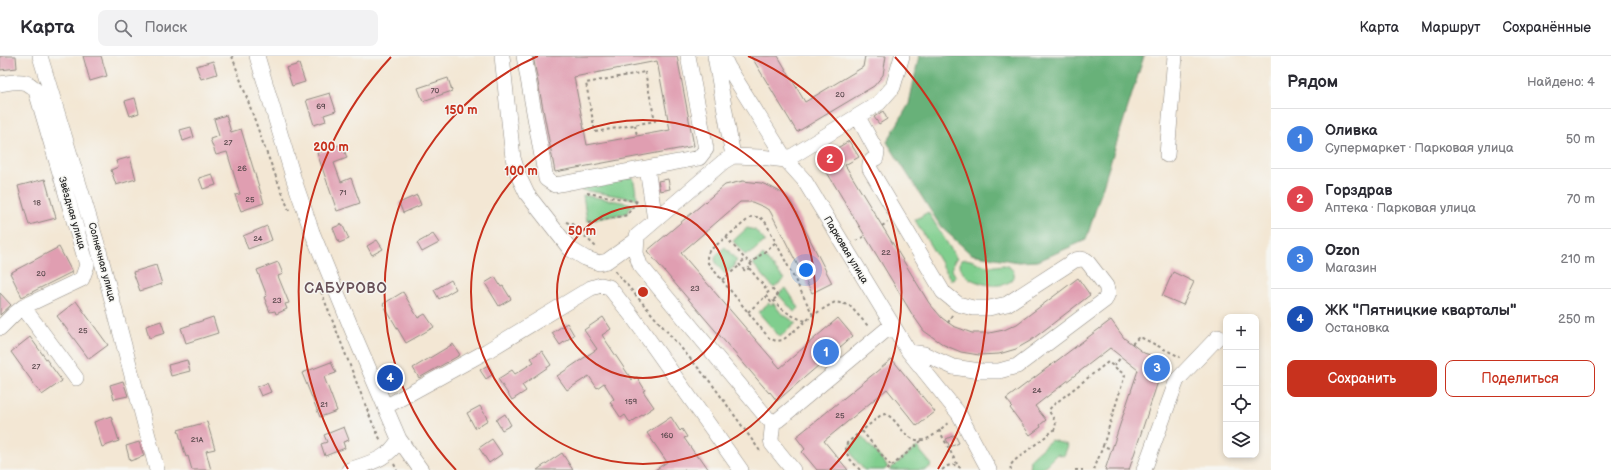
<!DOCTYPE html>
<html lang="ru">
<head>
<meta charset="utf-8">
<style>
	body { margin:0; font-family:"Balsamiq Sans",sans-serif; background:#f2f2f3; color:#2b2b33 }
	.controls { position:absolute; right:12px; bottom:12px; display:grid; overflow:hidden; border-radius:8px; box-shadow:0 2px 6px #0003 }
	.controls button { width:36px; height:36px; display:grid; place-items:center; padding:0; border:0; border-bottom:1px solid #e1e1e2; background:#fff; color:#2b2b33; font:20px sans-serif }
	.you { position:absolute; left:806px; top:214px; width:14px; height:14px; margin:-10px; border:3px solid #fff; border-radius:50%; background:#1a73e8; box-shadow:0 0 0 6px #1a73e833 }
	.badge { display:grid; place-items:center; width:26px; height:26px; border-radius:50%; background:#c8321e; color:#fff; font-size:13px; font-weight:700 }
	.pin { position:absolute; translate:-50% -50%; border:2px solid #fff; box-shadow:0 1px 4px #0006 }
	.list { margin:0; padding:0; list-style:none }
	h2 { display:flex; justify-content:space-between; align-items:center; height:52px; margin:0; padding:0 16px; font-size:17px }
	h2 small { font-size:13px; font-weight:400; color:#7c7c81 }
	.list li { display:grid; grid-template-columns:26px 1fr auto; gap:12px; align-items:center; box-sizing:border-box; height:60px; padding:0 16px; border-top:1px solid #e1e1e2 }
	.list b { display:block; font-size:15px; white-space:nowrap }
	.list p { margin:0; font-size:13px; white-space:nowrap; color:#7c7c81 }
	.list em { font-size:13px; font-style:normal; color:#7c7c81 }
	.actions { display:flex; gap:8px; padding:12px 16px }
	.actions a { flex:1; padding:9px 0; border:1px solid #c8321e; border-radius:8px; text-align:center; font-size:14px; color:#c8321e }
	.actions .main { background:#c8321e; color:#fff }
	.icon { flex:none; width:22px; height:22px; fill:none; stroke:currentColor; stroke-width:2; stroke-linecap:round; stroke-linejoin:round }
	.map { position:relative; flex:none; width:1271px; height:414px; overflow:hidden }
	header { display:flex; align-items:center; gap:24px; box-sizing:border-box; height:56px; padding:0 20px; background:#fff; border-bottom:1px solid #e1e1e2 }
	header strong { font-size:19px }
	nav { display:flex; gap:22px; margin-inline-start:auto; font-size:14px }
	.search { width:280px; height:36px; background:#f2f2f3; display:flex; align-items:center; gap:10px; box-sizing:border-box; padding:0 14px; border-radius:8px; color:#7c7c81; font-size:15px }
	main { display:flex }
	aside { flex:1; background:#fff }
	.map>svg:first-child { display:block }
	.green { fill:#80ce8e; stroke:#567c5c }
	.forest { fill:#68b179; stroke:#4a6e52 }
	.building { fill:#e09eb1; fill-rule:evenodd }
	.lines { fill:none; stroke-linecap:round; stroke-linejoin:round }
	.minor-casing { stroke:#8f8980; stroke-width:16 }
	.path { stroke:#8f8980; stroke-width:2; stroke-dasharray:3 3; stroke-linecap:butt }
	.minor { stroke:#fff; stroke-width:15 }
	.ring { fill:none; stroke:#c8321e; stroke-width:2 }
	.labels { text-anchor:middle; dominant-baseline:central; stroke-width:3; stroke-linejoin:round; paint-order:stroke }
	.number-label { font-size:8px; fill:#58484c }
	.street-label { font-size:10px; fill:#2b2b2b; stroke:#f6f6f2 }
	.district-label { font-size:14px; font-weight:bold; letter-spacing:1px; fill:#6a535a; stroke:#f6f6f2 }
	.centre { fill:#c8321e; stroke:#f6f6f2; stroke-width:2 }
	.ring-label { font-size:12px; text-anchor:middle; font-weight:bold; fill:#c8321e; stroke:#f6f6f2; stroke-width:3; stroke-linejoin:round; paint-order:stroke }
</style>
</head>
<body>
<header>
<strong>Карта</strong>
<div class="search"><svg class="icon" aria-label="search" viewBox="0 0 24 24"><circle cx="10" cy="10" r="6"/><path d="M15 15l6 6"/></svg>Поиск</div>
<nav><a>Карта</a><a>Маршрут</a><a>Сохранённые</a></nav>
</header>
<main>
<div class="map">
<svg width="1271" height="414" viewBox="0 0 1271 414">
	<rect width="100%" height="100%" fill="#f6f6f2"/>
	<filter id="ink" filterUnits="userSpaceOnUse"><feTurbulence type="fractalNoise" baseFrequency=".025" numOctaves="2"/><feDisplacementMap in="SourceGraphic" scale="8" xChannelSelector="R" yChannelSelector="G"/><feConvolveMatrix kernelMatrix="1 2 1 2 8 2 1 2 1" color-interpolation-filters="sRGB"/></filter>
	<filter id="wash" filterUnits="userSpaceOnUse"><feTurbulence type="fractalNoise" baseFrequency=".012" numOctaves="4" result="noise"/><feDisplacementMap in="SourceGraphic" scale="16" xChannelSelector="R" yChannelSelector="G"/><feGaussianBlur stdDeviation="0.9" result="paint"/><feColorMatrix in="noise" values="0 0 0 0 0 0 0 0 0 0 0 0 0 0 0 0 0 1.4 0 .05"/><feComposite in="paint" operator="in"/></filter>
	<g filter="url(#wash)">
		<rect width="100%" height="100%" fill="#f3e7d4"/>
		<path class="green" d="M633,121L637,141L636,143L582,134L581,131Z
			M583,139L633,148L627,157L587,165Z
			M928,156L957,203L954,205L952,214L956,221L951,224L915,164Z
			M747,172L755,174L765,185L750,198L748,197L745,199L733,185Z
			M725,191L737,205L734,208L735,210L725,218C714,205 710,203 725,191Z
			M763,199L784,223L774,232L753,208Z
			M966,203C974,204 980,209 988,210C994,211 999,209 1004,209C1011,210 1018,218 1012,224C1001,234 976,228 966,220C960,215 959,210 961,204Z
			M786,232L799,252L794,256L778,238Z
			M769,247L771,249L773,247L781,257L796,267L780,281L758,256Z
			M862,380L888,411L884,414H864C858,406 849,400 851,389Z
			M1051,384L1068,389L1064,400L1057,398L1041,414H1029L1030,403Z
			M917,391L932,409L926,414H889Z"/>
		<path class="forest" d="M919,0H1144L1086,184L1038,205L1018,206L971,198L941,171L887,86L909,48Z"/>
		<g id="blocks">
			<path class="building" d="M0,0H16L17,12L0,14Z
				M83,0H101L107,20L90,25Z
				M533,0H677L694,90L555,116ZM657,5L670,74L587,89L574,21Z
				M751,0H778L805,46L863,11L865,0H886L883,19L874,30L797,76Z
				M213,5L217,18L201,23L196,10Z
				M299,8L305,26L292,30L286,12Z
				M448,22L452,35L423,45L418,32Z
				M330,37L336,55L324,59L326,65L314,69L306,44Z
				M135,42L139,57L130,60L125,45Z
				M883,55L887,63L879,68L874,61Z
				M226,59L231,76L241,73L264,147L241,155L235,139L240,138L227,96L216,99L210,83L219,80L214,63Z
				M191,71L194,81L183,85L180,74Z
				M849,85L859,101L845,109L929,247L942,262L953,270L972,277H989L1004,274L1017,268L1078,222L1090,239L1030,285L1016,293L999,298L979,299L961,296L944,289L924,275L912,258L819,103Z
				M342,88L347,102L334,107L341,126L351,122L360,147L337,155L317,97Z
				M130,101L136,123L116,129L111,114L118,111L116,105Z
				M212,118L216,129L203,133L199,122Z
				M45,123L56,162L29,169L18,130Z
				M668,123L670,133L660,135L658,125Z
				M743,125L761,127L769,130L784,138L790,144L832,227L812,237L770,155L764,151L752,146H740L681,197L780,312L838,262L853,280L777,345L770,336L769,337L647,195L725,129Z
				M417,139L421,149L403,157L399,147Z
				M342,168L349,183L339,187L333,172Z
				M267,170L272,184L248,193L243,180Z
				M433,178L439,187L422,196L417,187Z
				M377,184L383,193L372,199L367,190Z
				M59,191L72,216L22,241L10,217Z
				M278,206L283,218L278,220L289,247L285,248L287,253L276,258L275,255L270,256L264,241L267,240L257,214Z
				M156,209L162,228L140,235L133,216Z
				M1173,216L1194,226L1183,249L1162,240Z
				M495,221L501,231L503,230L511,243L499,250L485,227Z
				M451,224L456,233L439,243L434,234Z
				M403,236L418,262L425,258L434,271L406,287L383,248Z
				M0,237L11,249L0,259Z
				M76,245L108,289L89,303L57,260Z
				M213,261L218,277L186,287L181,272Z
				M603,261L611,273L602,279L632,324L637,321L645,334L643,335L654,351L630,367L625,359L621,362L610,346L614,343L604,327L597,332L589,320L567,334L557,320L597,293L584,274Z
				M1111,264L1124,282L1144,297L1165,304L1129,414H1105L1138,314L1110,292L1035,350L1046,364L1040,369L1041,371L1030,379L1010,352L1012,350L1006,343Z
				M161,265L165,277L149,282L146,270Z
				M567,267L574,279L560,289L552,277Z
				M30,281L62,325L42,339L11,296Z
				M453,288L460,299L419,322L413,312Z
				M542,295L551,309L522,329L526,335L512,344L498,323L512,314L515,318L534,306L531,302Z
				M892,303L935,356L917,370L887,333L824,385L848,414H817L802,396L805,393L796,381Z
				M187,304L190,315L171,320L168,309Z
				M331,306L336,317L324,321L337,355L320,361L302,317Z
				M488,309L493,318L486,323L480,314Z
				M123,325L128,340L114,343L110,329Z
				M267,327L271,336L261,340L257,331Z
				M480,350L488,364L475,372L467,357Z
				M505,358L511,369L502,374L496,364Z
				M111,360L119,385L102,391L94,366Z
				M671,361L680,375L682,373L687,381L684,382L698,402L700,401L709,414H655L667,406L647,377Z
				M207,366L215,393L206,395L211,414H192L188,400L186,401L178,374Z
				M344,371L349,384L343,386L345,392L325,400L321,388L327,386L324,379Z
				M955,379L959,387L950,391L946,383Z
				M492,383L502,398L489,407L479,392Z
				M139,386L144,400L130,405L126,390Z
				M562,397L573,414H537L553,403Z"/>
		</g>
	</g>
	<g filter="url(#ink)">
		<use href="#blocks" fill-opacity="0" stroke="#8f8980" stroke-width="1"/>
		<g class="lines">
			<defs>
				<path id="minor" d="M40,0L98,191L157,414
					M257,0L294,124L312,176L353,276L399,383L421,414
					M502,0L513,102L519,121L527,138L570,193L585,202L599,207L607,205L635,185
					M524,0L546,123L555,129L699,102L706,93L688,0
					M715,0L733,100L760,101L786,104L804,124L909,296L959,358L989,414
					M723,0L728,11L786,104L879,47L893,31L902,0
					M0,28C13,26 28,22 36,35L87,209L82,223L23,251L13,259L0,272
					M858,61L877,96L876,102C870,105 869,107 870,113L943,236L958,248L973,252H989L1007,248L1075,204L1081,203L1086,204L1106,230L1108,237L1105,244L1017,310L999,315H980L953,311L924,298L909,296
					M1167,99L1175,0
					M733,100L723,106L637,180L636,197L640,209L768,363L773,365L778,364L892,269
					M647,112L655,164
					M23,251L76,322
					M385,351L487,295L591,232L601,229L609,231L632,260L741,414
					M773,365L771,383L772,388L793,414
					M349,414C370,407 389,403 399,383
					M1144,414L1177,324L1218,281"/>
			</defs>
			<use href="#minor" class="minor-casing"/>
			<path class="path" d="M232,0L264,90L290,157
				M645,16L655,65L595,76L586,27Z
				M635,69L637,80
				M587,137L640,146
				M566,166L572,168L596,191
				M588,167L627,159L637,145
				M882,170L888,166
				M726,181L745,203
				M856,185L865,180
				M746,203L752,210L745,215L739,208Z
				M750,208L776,186
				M749,212L768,235
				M615,215L712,328L760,395
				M722,224L739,210
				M319,230L372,366L381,385
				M772,233L778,240L771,246L765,239Z
				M773,244C783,255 792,261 806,265
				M748,256L766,240
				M813,259L766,167L760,161H751L709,195L707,201L708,207L769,282L776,285L783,284L813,259L835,246L849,249L869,271
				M948,267L952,259
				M1132,288L1138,282H1142L1180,301
				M1114,310L1121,301
				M939,374L957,408
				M862,375L891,410
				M394,408L397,414
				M860,414C853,406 843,399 847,387L881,359L886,358C893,362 897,368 902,374C920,395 933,380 949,366
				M887,414L921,385
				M942,414C950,407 955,407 963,414
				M1011,414L1010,410L1014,405L1054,374C1059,365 1051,362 1049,354L1052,350L1108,306L1125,319L1103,390L1112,393
				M1075,414H1083
				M1094,414L1103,390"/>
			<use href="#minor" class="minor"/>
		</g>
	</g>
	<g class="ring">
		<circle cx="643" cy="236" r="86"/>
		<circle cx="643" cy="236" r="172"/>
		<path d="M456 414A258 258 0 0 1 538 0M748 0A258 258 0 0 1 830 414"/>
		<path d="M348 413A344 344 0 0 1 391 1M895 1A344 344 0 0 1 938 413"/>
	</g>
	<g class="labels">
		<g class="number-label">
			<text x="435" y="34">70</text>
			<text x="840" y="38">20</text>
			<text x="321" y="50">69</text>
			<text x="228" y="86">27</text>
			<text x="242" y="112">26</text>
			<text x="343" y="136">71</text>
			<text x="250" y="143">25</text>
			<text x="37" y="146">18</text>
			<text x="258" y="182">24</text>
			<text x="886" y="196">22</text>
			<text x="41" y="217">20</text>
			<text x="695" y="232">23</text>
			<text x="277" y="244">23</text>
			<text x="83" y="274">25</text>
			<text x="36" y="310">27</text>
			<text x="1037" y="334">24</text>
			<text x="631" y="345">159</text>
			<text x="324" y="348">21</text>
			<text x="840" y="359">25</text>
			<text x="667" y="379">160</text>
			<text x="197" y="383">21А</text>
		</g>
		<g class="street-label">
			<text transform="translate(72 157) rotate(74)">Звёздная улица</text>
			<text transform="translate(846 194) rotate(59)">Парковая улица</text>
			<text transform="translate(102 206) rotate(75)">Солнечная улица</text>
		</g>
		<g class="district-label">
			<text x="346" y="232">САБУРОВО</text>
		</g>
	</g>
	<circle cx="643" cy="236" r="6" class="centre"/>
	<g class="ring-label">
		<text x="461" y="58">150 m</text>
		<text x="331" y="95">200 m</text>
		<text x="521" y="119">100 m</text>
		<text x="582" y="179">50 m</text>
	</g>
</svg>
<div class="controls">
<button>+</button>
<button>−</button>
<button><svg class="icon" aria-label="locate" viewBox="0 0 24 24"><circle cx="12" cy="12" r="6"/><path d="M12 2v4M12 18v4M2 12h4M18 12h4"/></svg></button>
<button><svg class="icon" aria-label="layers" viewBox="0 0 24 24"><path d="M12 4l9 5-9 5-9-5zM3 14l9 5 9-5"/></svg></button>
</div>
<div class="you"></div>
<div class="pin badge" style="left:826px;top:296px;background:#3f7fe0">1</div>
<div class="pin badge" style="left:830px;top:103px;background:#e0444e">2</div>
<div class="pin badge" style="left:1157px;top:312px;background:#3f7fe0">3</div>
<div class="pin badge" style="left:390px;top:322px;background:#1a4fb4">4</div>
</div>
<aside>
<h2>Рядом<small>Найдено: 4</small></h2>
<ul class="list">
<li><span class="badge" style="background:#3f7fe0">1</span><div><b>Оливка</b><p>Супермаркет · Парковая улица</p></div><em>50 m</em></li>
<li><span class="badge" style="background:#e0444e">2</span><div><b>Горздрав</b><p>Аптека · Парковая улица</p></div><em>70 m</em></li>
<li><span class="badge" style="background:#3f7fe0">3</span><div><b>Ozon</b><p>Магазин</p></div><em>210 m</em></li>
<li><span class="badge" style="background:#1a4fb4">4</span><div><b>ЖК &quot;Пятницкие кварталы&quot;</b><p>Остановка</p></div><em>250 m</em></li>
</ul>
<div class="actions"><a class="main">Сохранить</a><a>Поделиться</a></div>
</aside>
</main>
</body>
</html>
